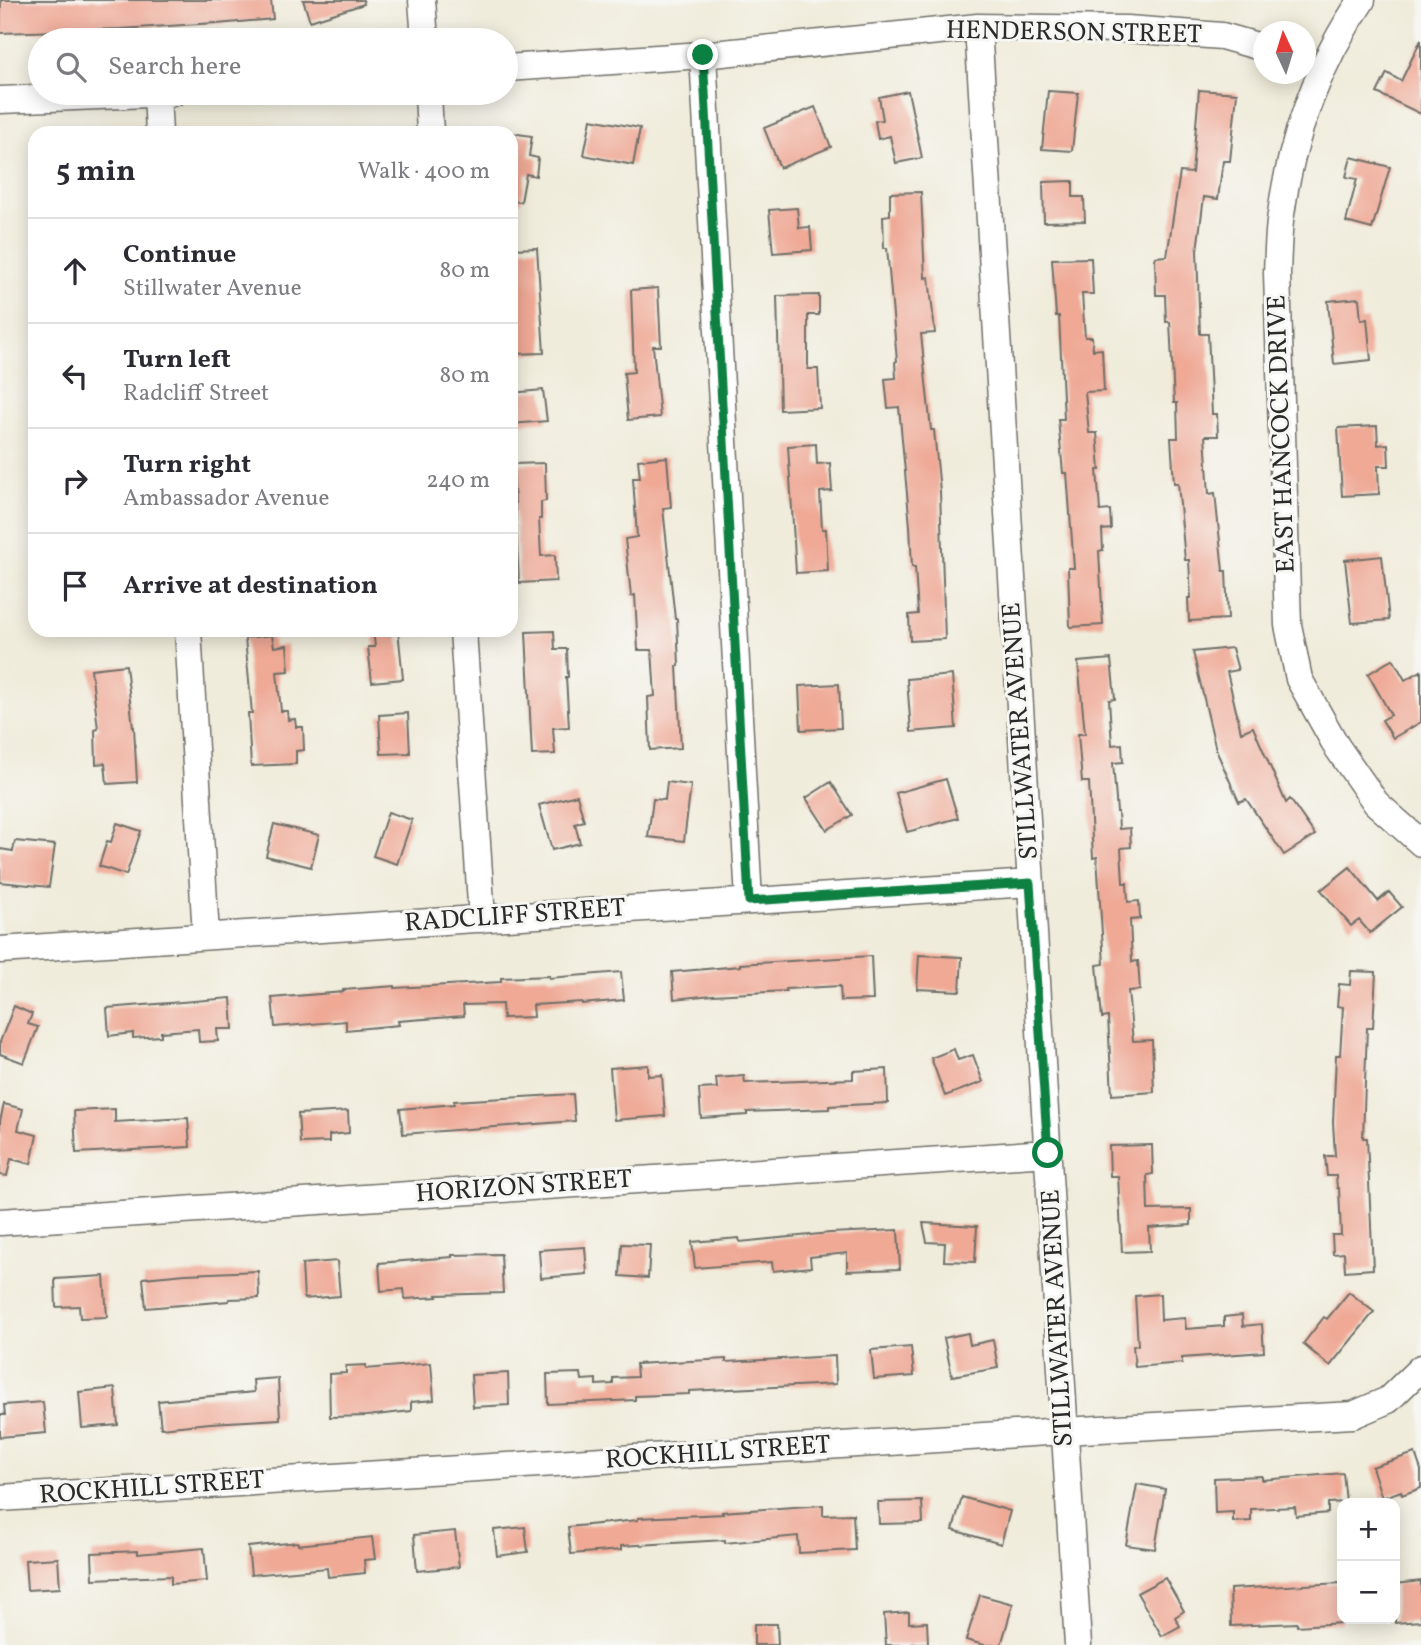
<!DOCTYPE html>
<html lang="en">
<head>
<meta charset="utf-8">
<style>
	body { margin:0; font-family:Vollkorn,serif; background:#f7f7f7; color:#2b2b33 }
	.controls { position:absolute; right:21px; bottom:21px; display:grid; overflow:hidden; border-radius:14px; box-shadow:0 4px 18px #0003 }
	.controls button { width:63px; height:63px; display:grid; place-items:center; padding:0; border:0; border-bottom:2px solid #e1e1e2; background:#fff; color:#2b2b33; font:35px sans-serif }
	.compass { position:absolute; left:1253px; top:21px; width:63px; height:63px; border-radius:50%; background:#fff; box-shadow:0 4px 18px #0003; rotate:356deg }
	.stop { position:absolute; width:21px; height:21px; margin:-16px; border:5px solid #0b8043; border-radius:50%; background:#fff }
	.stop.end { background:#0b8043; border-color:#fff; box-shadow:0 2px 7px #0008 }
	.list { margin:0; padding:0; list-style:none }
	h2 { display:flex; justify-content:space-between; align-items:center; height:91px; margin:0; padding:0 28px; font-size:30px }
	h2 small { font-size:23px; font-weight:400; color:#7c7c81 }
	.list li { display:grid; grid-template-columns:46px 1fr auto; gap:21px; align-items:center; box-sizing:border-box; height:105px; padding:0 28px; border-top:2px solid #e1e1e2 }
	.list b { display:block; font-size:26px; white-space:nowrap }
	.list p { margin:0; font-size:23px; white-space:nowrap; color:#7c7c81 }
	.list em { font-size:23px; font-style:normal; color:#7c7c81 }
	.icon { flex:none; width:38px; height:38px; fill:none; stroke:currentColor; stroke-width:2; stroke-linecap:round; stroke-linejoin:round }
	.map { position:relative; flex:none; width:1421px; height:1645px; overflow:hidden }
	.search { position:absolute; background:#fff; box-shadow:0 4px 18px #0003; left:28px; top:28px; width:490px; height:77px; display:flex; align-items:center; gap:18px; box-sizing:border-box; padding:0 24px; border-radius:38px; color:#7c7c81; font-size:26px }
	.panel { position:absolute; background:#fff; box-shadow:0 4px 18px #0003; left:28px; top:126px; width:490px; height:511px; border-radius:21px }
	.map>svg:first-child { display:block }
	.building { fill:#efa995 }
	.lines { fill:none; stroke-linecap:round; stroke-linejoin:round }
	.minor-casing { stroke:#706f69; stroke-width:29 }
	.minor { stroke:#fff; stroke-width:26 }
	.route { stroke:#0b8043; stroke-width:9 }
	.labels { text-anchor:middle; dominant-baseline:central; stroke-width:6; stroke-linejoin:round; paint-order:stroke }
	.street-label { font-size:26px; fill:#2b2b2b; stroke:#f6f6f2 }
</style>
</head>
<body>
<div class="map">
<svg width="1421" height="1645" viewBox="0 0 1421 1645">
	<rect width="100%" height="100%" fill="#f6f6f2"/>
	<filter id="ink" filterUnits="userSpaceOnUse"><feTurbulence type="fractalNoise" baseFrequency=".0143" numOctaves="2"/><feDisplacementMap in="SourceGraphic" scale="14" xChannelSelector="R" yChannelSelector="G"/><feConvolveMatrix kernelMatrix="1 2 1 2 8 2 1 2 1" color-interpolation-filters="sRGB"/></filter>
	<filter id="wash" filterUnits="userSpaceOnUse"><feTurbulence type="fractalNoise" baseFrequency=".00686" numOctaves="4" result="noise"/><feDisplacementMap in="SourceGraphic" scale="28" xChannelSelector="R" yChannelSelector="G"/><feGaussianBlur stdDeviation="1.57" result="paint"/><feColorMatrix in="noise" values="0 0 0 0 0 0 0 0 0 0 0 0 0 0 0 0 0 1.4 0 .05"/><feComposite in="paint" operator="in"/></filter>
	<g filter="url(#wash)">
		<rect width="100%" height="100%" fill="#f0ecdb"/>
		<g id="blocks">
			<path class="building" d="M1,0H271L273,19L217,24L216,23L120,29L0,33Z
				M303,0H363L364,4L310,21Z
				M1421,40V114L1377,93L1387,73L1401,81Z
				M1199,90L1237,93L1230,161H1223L1218,199L1204,197L1197,250L1200,334H1208L1212,414H1217L1218,436H1205L1209,494L1215,493L1223,571H1226L1228,619L1189,621L1188,598H1191L1189,560H1185L1178,483H1174L1171,438H1178L1177,403H1174L1170,322H1166L1165,295H1156L1155,257L1167,256L1180,172L1192,173Z
				M908,91L922,158L896,163L890,136L878,139L875,121L883,120L879,97Z
				M1048,91L1078,93L1072,151L1042,149Z
				M815,107L831,147L780,168L764,128Z
				M591,119L640,128L633,165L584,155Z
				M511,133L532,136L529,156L538,158L536,176L526,174L521,202L511,201Z
				M1351,157L1390,167L1372,229L1346,222L1357,179L1346,177Z
				M1073,181V197H1084L1085,221L1044,222L1043,182Z
				M921,192L925,278L929,277L935,333L921,334L931,430H934L940,491L945,639L910,641L909,615L918,614L915,567H912L910,526L899,407L888,408L885,379L896,378L895,362L897,361L887,248H884L883,216L890,215V193Z
				M797,208L799,228L810,227L812,250L773,253L769,210Z
				M537,248L544,353L511,354V249Z
				M1091,258L1093,294H1082L1085,337H1092L1093,350L1102,349L1104,391L1085,392L1089,433H1097L1100,470H1097L1100,511L1110,510L1111,529L1102,530L1103,550L1099,551L1103,625L1070,627L1068,568H1074L1067,473H1063L1058,419H1064L1059,316H1056L1052,259Z
				M658,288L661,346H653L660,417L628,420L624,373L634,372L631,290Z
				M819,295V315H808V369H818L820,408L780,410L777,296Z
				M1359,298L1361,320L1367,319L1371,360L1334,364L1328,301Z
				M543,390L547,421L511,424V393Z
				M1377,426L1378,445L1388,444L1389,466H1378L1379,494L1342,496L1338,428Z
				M816,444L817,464L830,463L832,491L820,492L822,529H826L828,571L796,573L788,446Z
				M667,457L671,507L663,508L675,619H677L679,666H677L681,748L650,750L648,697L655,696L652,650H638L635,595L631,596L625,539L637,537L633,478H640L638,460Z
				M545,463L546,501L541,502V519H539L541,556L555,555L556,581L519,583L513,464Z
				M1382,556L1389,620L1352,623L1345,560Z
				M373,630H398L403,679L372,682L368,647H375Z
				M554,631L555,649H567L568,677H566L569,727L553,728L555,754L532,755L526,632Z
				M272,635L274,647L287,645L289,671L277,672L281,711H287L288,720L295,719L296,727H303L304,750L296,751V764L251,766L248,713H252L245,638Z
				M1232,648L1238,670L1227,672L1241,732L1253,727L1286,803L1290,799L1315,835L1284,855L1246,799L1239,802L1216,750L1193,652Z
				M1111,659L1115,699L1109,700L1112,745L1122,744L1123,762L1113,763L1117,812H1118L1119,829L1130,828L1131,847L1121,848L1123,883H1127L1128,902L1139,901L1140,919L1130,920L1132,962L1138,961L1140,990L1128,991L1133,1041L1152,1040L1154,1092L1112,1095L1108,1017L1102,1018L1097,965L1104,964L1097,857L1093,858L1089,782H1082L1078,734H1085L1078,662Z
				M1393,659L1405,680L1421,671V722L1393,738L1382,720L1391,715L1368,674Z
				M126,665L133,727H134L137,782L107,784L105,763L96,764L95,730L98,729L91,669Z
				M952,675L956,728L911,732L907,679Z
				M839,684L841,728L801,730L799,686Z
				M408,713L410,753L381,754L379,715Z
				M946,779L958,818L907,832L896,793Z
				M667,782L691,785L684,841L648,837L653,799L665,800Z
				M831,782L852,815L827,830L806,798Z
				M577,795L584,821L575,824L580,843L552,850L539,805Z
				M388,812L412,820L397,864L373,856Z
				M117,823L141,831L126,875L99,866L107,841L111,842Z
				M274,824L319,835L311,867L266,856Z
				M15,841L55,845L49,887L0,882V849L13,851Z
				M1350,867L1378,901L1389,892L1402,907L1370,933L1359,920L1351,926L1321,890Z
				M919,955L962,957L960,991L917,989Z
				M871,956L873,1000L841,1001L840,986L786,989V991L713,995L674,999L672,972L740,966V964Z
				M1351,971L1376,972L1373,1028H1367L1363,1138H1367L1373,1269L1345,1271L1344,1253L1333,1254L1332,1235H1341L1339,1188H1337L1336,1176H1327L1325,1156H1335L1333,1122L1336,1055H1340L1343,1007L1337,1006L1339,984L1350,985Z
				M621,972L624,1000L582,1004V1002L533,1005L534,1017L503,1018L502,1004L463,1005L464,1016L398,1021L399,1025L346,1030V1021L275,1027L272,998L343,992V990L395,986V988L501,982V978L549,976V978Z
				M231,998L233,1029H217L218,1041L199,1042L198,1029L161,1032V1036L133,1038V1033L109,1036L107,1008Z
				M14,1006L32,1014L28,1024L38,1027L24,1063L0,1054V1042Z
				M954,1049L958,1060L973,1055L983,1082L945,1096L931,1058Z
				M648,1065V1076L662,1075L665,1116L614,1120L610,1068Z
				M887,1069L888,1103L829,1106V1109L747,1112V1115L701,1118L699,1089L717,1088L716,1078L744,1076L745,1083L853,1079V1071Z
				M573,1094L575,1121L403,1134L400,1109L454,1104V1101Z
				M4,1104L23,1109L18,1130L37,1135L31,1164L11,1159L7,1176L0,1175V1121Z
				M115,1109V1122L188,1118L190,1147L76,1153L74,1111Z
				M348,1111L349,1133L329,1135V1142L300,1143L298,1114Z
				M1152,1145L1153,1174L1147,1175L1148,1210L1191,1209V1225L1149,1228L1150,1251L1122,1252L1118,1176H1110L1109,1146Z
				M923,1223L977,1226L975,1262L944,1261L945,1243L927,1242Z
				M898,1230L900,1269L847,1271V1253L810,1257L811,1267L773,1271L772,1262L695,1268L692,1242L739,1238L740,1242L830,1233Z
				M622,1244L650,1245L648,1278L620,1276Z
				M585,1247L587,1274L541,1278L539,1250Z
				M501,1254L503,1293L436,1295L437,1297L405,1299L404,1289L381,1291L379,1263L452,1257V1255Z
				M337,1261L340,1296L304,1299L302,1264Z
				M258,1271L259,1298L229,1299V1301L146,1308L143,1278L186,1274Z
				M104,1276L107,1317L80,1318L79,1306L56,1307L55,1279Z
				M1349,1292L1374,1312L1330,1366L1303,1344L1324,1317L1327,1319Z
				M1160,1294L1161,1320L1185,1318L1186,1329L1224,1326V1317L1242,1315L1243,1326L1262,1324L1264,1352L1182,1358V1363L1135,1367L1133,1346L1138,1345L1135,1296Z
				M968,1333L970,1345L993,1340L998,1368L952,1376L944,1338Z
				M911,1347L914,1376L874,1379L871,1350Z
				M835,1356L836,1384L689,1391V1394L635,1396V1400L548,1404L547,1374L581,1373L582,1380L596,1379V1385L613,1384V1378L637,1377L636,1364L726,1359V1362Z
				M431,1363L434,1400L411,1402V1411L367,1416L330,1417L329,1374L346,1373V1366L366,1365V1369Z
				M508,1373L509,1405L473,1407L471,1375Z
				M278,1378L280,1419L210,1423L161,1428L158,1401L254,1392L253,1380Z
				M115,1388L118,1425L82,1428L79,1392Z
				M43,1402L46,1433L0,1437V1415H5L4,1405Z
				M1415,1453L1421,1470V1488L1402,1495L1401,1491L1382,1498L1372,1467Z
				M1343,1473L1346,1502L1328,1503V1513L1296,1516L1295,1507L1251,1509V1521L1233,1522V1512L1215,1513L1214,1478L1262,1476V1480Z
				M1137,1484L1165,1489L1155,1549L1126,1545Z
				M962,1497L1010,1511L1001,1544L953,1530Z
				M922,1501L923,1523L879,1524L878,1502Z
				M823,1505V1515L853,1514L855,1550L799,1553L798,1536L725,1543V1540L621,1546V1550L571,1554L568,1527L638,1520V1518L723,1514L722,1512Z
				M525,1527L528,1552L497,1556L494,1530Z
				M455,1531L459,1567L417,1571L414,1535Z
				M372,1537L375,1559L364,1560L365,1573L328,1577L327,1568L251,1575L248,1547L298,1542V1545Z
				M204,1548L207,1581L171,1584V1576L93,1579L92,1553L138,1551V1554Z
				M58,1558L60,1588L27,1590L25,1560Z
				M1165,1578L1184,1611L1175,1617L1180,1626L1162,1636L1137,1593Z
				M1421,1581V1621L1395,1623V1584Z
				M1342,1583V1623L1297,1626V1623L1231,1626L1230,1589Z
				M980,1595L1013,1604L1001,1645H984L966,1640Z
				M909,1612V1623L927,1622L928,1643L912,1644V1645H886L884,1614Z
				M754,1624H777L778,1645H754Z"/>
		</g>
	</g>
	<g filter="url(#ink)">
		<use href="#blocks" fill-opacity="0" stroke="#706f69" stroke-width="2"/>
		<g class="lines">
			<defs>
				<path id="minor" d="M422,0L425,40
					M1362,0C1319,62 1291,138 1281,214C1278,233 1278,253 1277,273L1288,625L1299,679L1337,747L1376,803L1421,843
					M978,27L1078,1645
					M703,55L749,901
					M506,68L703,55L978,27L1127,29L1222,36L1264,48
					M428,93L430,133
					M157,94L159,133
					M0,100L173,93
					M188,630L206,936
					M463,630L482,919
					M0,950L1030,883
					M0,1222L1048,1153
					M0,1498L1064,1431L1353,1415L1388,1400L1421,1368"/>
			</defs>
			<use href="#minor" class="minor-casing"/>
			<use href="#minor" class="minor"/>
		</g>
	</g>
	<g class="lines" filter="url(#ink)">
		<path class="route" d="M703,55L749,901L1030,883L1048,1153"/>
	</g>
	<g class="labels">
		<g class="street-label">
			<text transform="translate(1074 33) rotate(1)">HENDERSON STREET</text>
			<text transform="translate(1282 434) rotate(-92)">EAST HANCOCK DRIVE</text>
			<text transform="translate(1021 731) rotate(-94)">STILLWATER AVENUE</text>
			<text transform="translate(515 916) rotate(-4)">RADCLIFF STREET</text>
			<text transform="translate(524 1187) rotate(-4)">HORIZON STREET</text>
			<text transform="translate(1058 1318) rotate(-93)">STILLWATER AVENUE</text>
			<text transform="translate(718 1453) rotate(-4)">ROCKHILL STREET</text>
			<text transform="translate(152 1488) rotate(-4)">ROCKHILL STREET</text>
		</g>
	</g>
</svg>
<div class="controls">
<button>+</button>
<button>−</button>
</div>
<svg class="compass" viewBox="-18 -18 36 36"><path d="M0-13l5 13h-10z" fill="#e53935"/><path d="M0 13l5-13h-10z" fill="#7c7c81"/></svg>
<div class="stop" style="left:1048px;top:1153px"></div>
<div class="stop end" style="left:703px;top:55px"></div>
<div class="search"><svg class="icon" aria-label="search" viewBox="0 0 24 24"><circle cx="10" cy="10" r="6"/><path d="M15 15l6 6"/></svg>Search here</div>
<section class="panel">
<h2>5 min<small>Walk · 400 m</small></h2>
<ul class="list">
<li><svg class="icon" aria-label="ahead" viewBox="0 0 24 24"><path d="M12 20V5M6 11l6-6 6 6"/></svg><div><b>Continue</b><p>Stillwater Avenue</p></div><em>80 m</em></li>
<li><svg class="icon" aria-label="left" viewBox="0 0 24 24"><path d="M17 20v-9H6M10 6l-5 5 5 5"/></svg><div><b>Turn left</b><p>Radcliff Street</p></div><em>80 m</em></li>
<li><svg class="icon" aria-label="right" viewBox="0 0 24 24"><path d="M7 20v-9h11M14 6l5 5-5 5"/></svg><div><b>Turn right</b><p>Ambassador Avenue</p></div><em>240 m</em></li>
<li><svg class="icon" aria-label="arrive" viewBox="0 0 24 24"><path d="M6 21V4h12l-3 4 3 4H6"/></svg><div><b>Arrive at destination</b></div></li>
</ul>
</section>
</div>
</body>
</html>
